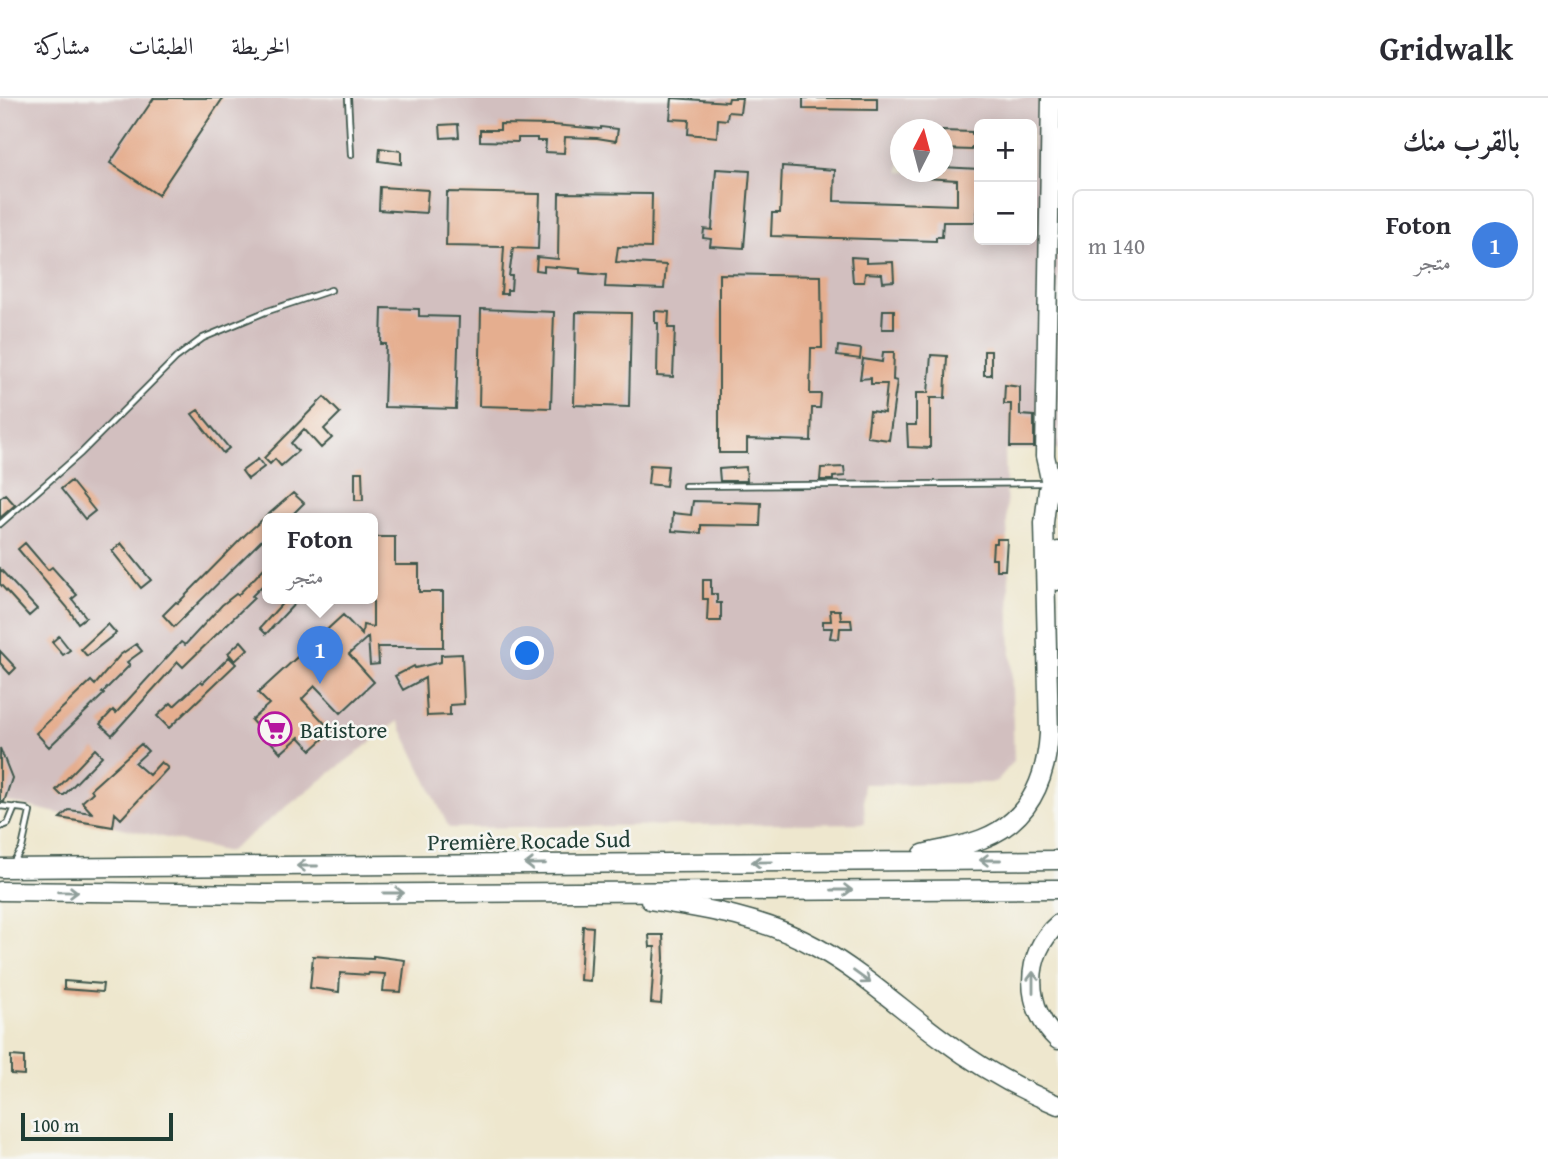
<!DOCTYPE html>
<html lang="ar">
<head>
<meta charset="utf-8">
<style>
	body { margin:0; font-family:"Gentium Book Plus",Amiri,serif; background:#f7f7f7; color:#2b2b33; direction:rtl }
	.controls { position:absolute; right:21px; top:21px; display:grid; overflow:hidden; border-radius:10px; box-shadow:0 4px 18px #0003 }
	.controls button { width:63px; height:63px; display:grid; place-items:center; padding:0; border:0; border-bottom:2px solid #e1e1e2; background:#fff; color:#2b2b33; font:35px sans-serif }
	.compass { position:absolute; left:890px; top:21px; width:63px; height:63px; border-radius:50%; background:#fff; box-shadow:0 4px 18px #0003; rotate:6deg }
	.scale { position:absolute; left:21px; bottom:18px; width:152px; box-sizing:border-box; padding-left:7px; border:4px solid #1f3d34; border-top:0; font-size:19px; line-height:24px; white-space:nowrap; color:#1f3d34; -webkit-text-stroke:5px #f6f6f2; paint-order:stroke }
	.you { position:absolute; left:528px; top:556px; width:24px; height:24px; margin:-18px; border:5px solid #fff; border-radius:50%; background:#1a73e8; box-shadow:0 0 0 10px #1a73e833 }
	.badge { display:grid; place-items:center; width:46px; height:46px; border-radius:50%; background:#b5179e; color:#fff; font-size:23px; font-weight:700 }
	.pin { position:absolute; translate:-50% -58px; filter:drop-shadow(0 2px 4px #0008) }
	.pin::after { content:''; position:absolute; top:37px; width:24px; height:21px; background:inherit; clip-path:polygon(0 0,100% 0,50% 100%) }
	.popup { position:absolute; left:262px; top:415px; width:116px; height:91px; box-sizing:border-box; display:grid; place-content:center; border-radius:10px; background:#fff; filter:drop-shadow(0 2px 5px #0005); font-size:23px; white-space:nowrap; color:#7c7c81 }
	.popup b { font-size:26px; color:#2b2b33 }
	.popup::after { content:''; position:absolute; left:50%; top:100%; margin-left:-14px; border:14px solid transparent; border-top-color:#fff }
	.list { margin:0; padding:0; list-style:none }
	h2 { display:flex; justify-content:space-between; align-items:center; height:91px; margin:0; padding:0 28px; font-size:30px }
	h2 small { font-size:23px; font-weight:400; color:#7c7c81 }
	.list li { display:grid; grid-template-columns:46px 1fr auto; gap:21px; align-items:center; box-sizing:border-box; height:112px; margin:0 14px 14px; padding:0 14px; border:2px solid #e1e1e2; border-radius:10px }
	.list b { display:block; font-size:26px; white-space:nowrap }
	.list p { margin:0; font-size:23px; white-space:nowrap; color:#7c7c81 }
	.list em { font-size:23px; font-style:normal; color:#7c7c81 }
	.map { position:relative; flex:none; width:1058px; height:1061px; overflow:hidden; direction:ltr }
	header { display:flex; align-items:center; gap:42px; box-sizing:border-box; height:98px; padding:0 35px; background:#fff; border-bottom:2px solid #e1e1e2 }
	header strong { font-size:33px }
	nav { display:flex; gap:38px; margin-inline-start:auto; font-size:24px }
	main { display:flex }
	aside { flex:1; background:#fff }
	.map>svg:first-child { display:block }
	.industrial { fill:#d2bfbf; fill-rule:evenodd }
	.building { fill:#e5ae8f }
	.lines { fill:none; stroke-linecap:round; stroke-linejoin:round }
	.lane-casing { stroke:#3e564b; stroke-width:8 }
	.highway-casing { stroke:#3e564b; stroke-width:21 }
	.lane { stroke:#fff; stroke-width:4.5 }
	.highway { stroke:#fff; stroke-width:18 }
	.oneway { stroke:#8f9e9a }
	.labels { text-anchor:middle; dominant-baseline:central; stroke-width:5; stroke-linejoin:round; paint-order:stroke }
	.poi-label { font-size:23px; fill:#1f3d34; stroke:#f6f6f2; text-anchor:start }
	.street-label { font-size:23px; fill:#1f3d34; stroke:#f6f6f2 }
</style>
</head>
<body>
<header>
<strong>Gridwalk</strong>
<nav><a>الخريطة</a><a>الطبقات</a><a>مشاركة</a></nav>
</header>
<main>
<aside>
<h2>بالقرب منك<small></small></h2>
<ul class="list">
<li><span class="badge" style="background:#3f7fe0">1</span><div><b>Foton</b><p>متجر</p></div><em>140 m</em></li>
</ul>
</aside>
<div class="map">
<svg width="1058" height="1061" viewBox="0 0 1058 1061">
	<rect width="100%" height="100%" fill="#f6f6f2"/>
	<filter id="ink" filterUnits="userSpaceOnUse"><feTurbulence type="fractalNoise" baseFrequency=".0143" numOctaves="2"/><feDisplacementMap in="SourceGraphic" scale="14" xChannelSelector="R" yChannelSelector="G"/><feConvolveMatrix kernelMatrix="1 2 1 2 8 2 1 2 1" color-interpolation-filters="sRGB"/></filter>
	<filter id="wash" filterUnits="userSpaceOnUse"><feTurbulence type="fractalNoise" baseFrequency=".00686" numOctaves="4" result="noise"/><feDisplacementMap in="SourceGraphic" scale="28" xChannelSelector="R" yChannelSelector="G"/><feGaussianBlur stdDeviation="1.57" result="paint"/><feColorMatrix in="noise" values="0 0 0 0 0 0 0 0 0 0 0 0 0 0 0 0 0 1.4 0 .05"/><feComposite in="paint" operator="in"/></filter>
	<g filter="url(#wash)">
		<rect width="100%" height="100%" fill="#eee7ce"/>
		<path class="industrial" d="M0,0H1058V351L1005,352L1014,663L997,683L990,685L863,686L865,725L449,730L398,623L228,754L0,702ZM979,26H1032V142H979ZM900,32H942V74H900ZM268,420H372V500H268Z"/>
		<g id="blocks">
			<path class="building" d="M154,0H223L158,97L110,65Z
				M672,0L728,4L729,0H742L740,15L728,14L727,22L718,21L717,39L688,36L689,22L670,21Z
				M803,0H877V12L803,11Z
				M458,26L459,39L441,40L440,27Z
				M500,26L553,27L601,31V29L618,31L616,43L597,40L565,39L564,55L545,54L546,43H537V40H518V44L480,43V32H500Z
				M942,33L972,34V36L979,37V49H972V52L942,51Z
				M380,50L401,53V66L379,63Z
				M782,68L835,72L834,103L957,107V82L925,80L926,74H942V69L979,71L976,124H943L942,139H936V143L771,138L772,115H780Z
				M716,71L750,73L744,150L710,148L711,141L703,140L704,131L712,132Z
				M380,89L428,92L426,115L379,112Z
				M447,94L540,96L538,151L513,150L509,178H512L511,192H507V196H501L504,149L446,148Z
				M559,95L652,96L651,150L618,149L616,164L666,167L664,191L605,189L606,177L580,175V171L544,168V173L536,172L537,159L558,161Z
				M851,159L866,160V165L893,164L894,183L883,184L882,176L865,175L864,184H853Z
				M719,176L821,178L822,250H811L810,296H821L820,310H812L811,343L747,341V355H719Z
				M382,210L419,211V218L459,219L456,311L384,309L386,246H381Z
				M481,211L554,214L551,310L479,308Z
				M883,212H894V231H882Z
				M655,213L669,214L668,230H675L673,279L657,278L658,225H655Z
				M576,214L631,215L629,309L574,307Z
				M838,248L861,251L860,261L837,258Z
				M984,253H991V277H984Z
				M883,254H894L893,282L897,283L889,342L867,339L870,313L884,315L887,286H871V280L860,281L863,261L882,264Z
				M931,257L947,258L945,300H930V350L908,349L907,327H916V295H928Z
				M1005,287L1020,289V317L1034,318V349H1010L1011,306H1004Z
				M324,299L340,315L324,331L332,340L321,350L304,331L291,345L298,353L281,368L275,361L270,366L264,360Z
				M198,312L229,350L223,355L192,316Z
				M258,361L264,369L248,381L242,373Z
				M650,367L668,368L666,388L648,386Z
				M746,369L747,383H720L719,371Z
				M844,369L845,378L833,379V382H820L821,370Z
				M355,374H362L363,402H355Z
				M71,383L95,413L85,421L61,391Z
				M293,395L304,405L289,420H268V436L174,529L163,517L176,504L178,505L246,436Z
				M5,396L15,407L0,420V400Z
				M693,403L761,405L760,428L701,427V435L672,433L673,415L691,417Z
				M373,439H395V467H419V494H443V549H378L379,566L370,567L368,539L349,556L374,584L341,615L315,588L302,601L332,633L311,652L299,639L281,655L251,622L269,606L258,595L343,517L362,537L363,527L373,529Z
				M997,441H1007L1005,472H996V461H992L993,445H997Z
				M25,445L48,472L52,469L77,497L72,501L86,519L78,525L67,509L18,451Z
				M121,445L151,482L141,490L112,453Z
				M268,466V482L252,498L254,500L183,569L178,564L112,637L100,626L113,612L116,615L181,544L185,547L222,507L236,496L238,497Z
				M0,471L37,511L29,518L0,486Z
				M703,482H711V496H717V505H721V523H707L708,501H703Z
				M287,500H300L266,536L260,530Z
				M830,512H840L841,522H851L852,530H840L839,541L830,540L832,530H823V523H831Z
				M108,526L116,535L87,558L81,551Z
				M59,538L70,552L63,557L52,544Z
				M241,543L248,551L235,563L228,555Z
				M136,546L142,553L127,564L130,567L102,595L104,596L49,649L36,635L91,583L95,587L120,557Z
				M0,553L16,570L10,576L0,565Z
				M462,556L464,606L450,607V617L427,618L425,580L403,592L395,578L414,568L415,570L441,564V557Z
				M229,559L236,566L169,630L157,618L171,605L174,608L201,583L203,585Z
				M141,646L148,653L135,665L149,677L161,664L168,670L121,721L115,715L113,729L60,720L69,712L92,715L82,704L93,694L91,691Z
				M0,650L12,680L4,704L0,703Z
				M95,651L102,658L64,697H61L56,692Z
				M583,828L593,829L590,883L580,882Z
				M649,837H663L664,860L661,906L651,905L655,849H650Z
				M313,858L373,861V858L405,862L401,894L383,893L385,876L369,875L368,877L340,875L339,894L310,890Z
				M64,883L103,886L102,894L64,891Z
				M11,958L24,959V977L11,976Z"/>
		</g>
	</g>
	<g filter="url(#ink)">
		<use href="#blocks" fill-opacity="0" stroke="#3e564b" stroke-width="2"/>
		<g class="lines">
			<defs>
				<path id="lane" d="M348,0L351,57
					M685,388L1048,385
					M0,426L81,355L176,260L203,240L265,214L331,192
					M0,708L26,711L30,714L22,750L12,766
					M0,729L8,726L15,709"/>
				<path id="highway" d="M1050,381L1045,358L1051,0
					M1057,483L1058,453
					M923,756C943,751 964,748 982,741C1029,723 1046,682 1049,636L1044,425L1048,392
					M0,770L1058,762
					M0,793L264,796L1058,791
					M650,802C709,811 765,820 818,850C863,875 901,911 942,941C978,968 1016,990 1058,1007
					M1058,826C1023,856 1024,911 1058,942"/>
			</defs>
			<use href="#lane" class="lane-casing"/>
			<use href="#highway" class="highway-casing"/>
			<use href="#lane" class="lane"/>
			<use href="#highway" class="highway"/>
		</g>
		<defs><path id="oneway-shaft" d="M-6 0H5M1.5-3L5.5 0L1.5 3" fill="none" stroke-width="1.6" stroke-linecap="round" stroke-linejoin="round" transform="scale(1.75)"/></defs>
		<g class="oneway">
			<use href="#oneway-shaft" transform="translate(990 762) rotate(-180)"/>
			<use href="#oneway-shaft" transform="translate(762 764) rotate(179)"/>
			<use href="#oneway-shaft" transform="translate(535 766) rotate(179)"/>
			<use href="#oneway-shaft" transform="translate(307 768) rotate(180)"/>
			<use href="#oneway-shaft" transform="translate(842 792)"/>
			<use href="#oneway-shaft" transform="translate(68 794) rotate(1)"/>
			<use href="#oneway-shaft" transform="translate(394 795)"/>
			<use href="#oneway-shaft" transform="translate(862 879) rotate(36)"/>
			<use href="#oneway-shaft" transform="translate(1033 884) rotate(-90)"/>
		</g>
	</g>
	<defs>
		<symbol id="supermarket-ring" viewBox="-11 -11 22 22"><circle r="9.5" fill="#f6f6f2" stroke="#b5179e" stroke-width="1.5"/><path d="M-6-5.5h2.5l.6 2H6L4.5 2H-2.5L-4.4-4H-6ZM-1.5 3.2a1.3 1.3 0 1 0 .1 0ZM3 3.2a1.3 1.3 0 1 0 .1 0Z" fill="#b5179e"/></symbol>
	</defs>
	<g fill-rule="evenodd">
		<use href="#supermarket-ring" x="256" y="612" width="38" height="38"/>
	</g>
	<g class="labels">
		<g class="poi-label">
			<text x="300" y="631">Batistore</text>
		</g>
		<g class="street-label">
			<text transform="translate(529 742) rotate(-1)">Première Rocade Sud</text>
		</g>
	</g>
</svg>
<div class="controls">
<button>+</button>
<button>−</button>
</div>
<svg class="compass" viewBox="-18 -18 36 36"><path d="M0-13l5 13h-10z" fill="#e53935"/><path d="M0 13l5-13h-10z" fill="#7c7c81"/></svg>
<div class="scale">100 m</div>
<div class="you"></div>
<div class="pin badge" style="left:320px;top:586px;background:#3f7fe0">1</div>
<div class="popup"><b>Foton</b>متجر</div>
</div>
</main>
</body>
</html>
